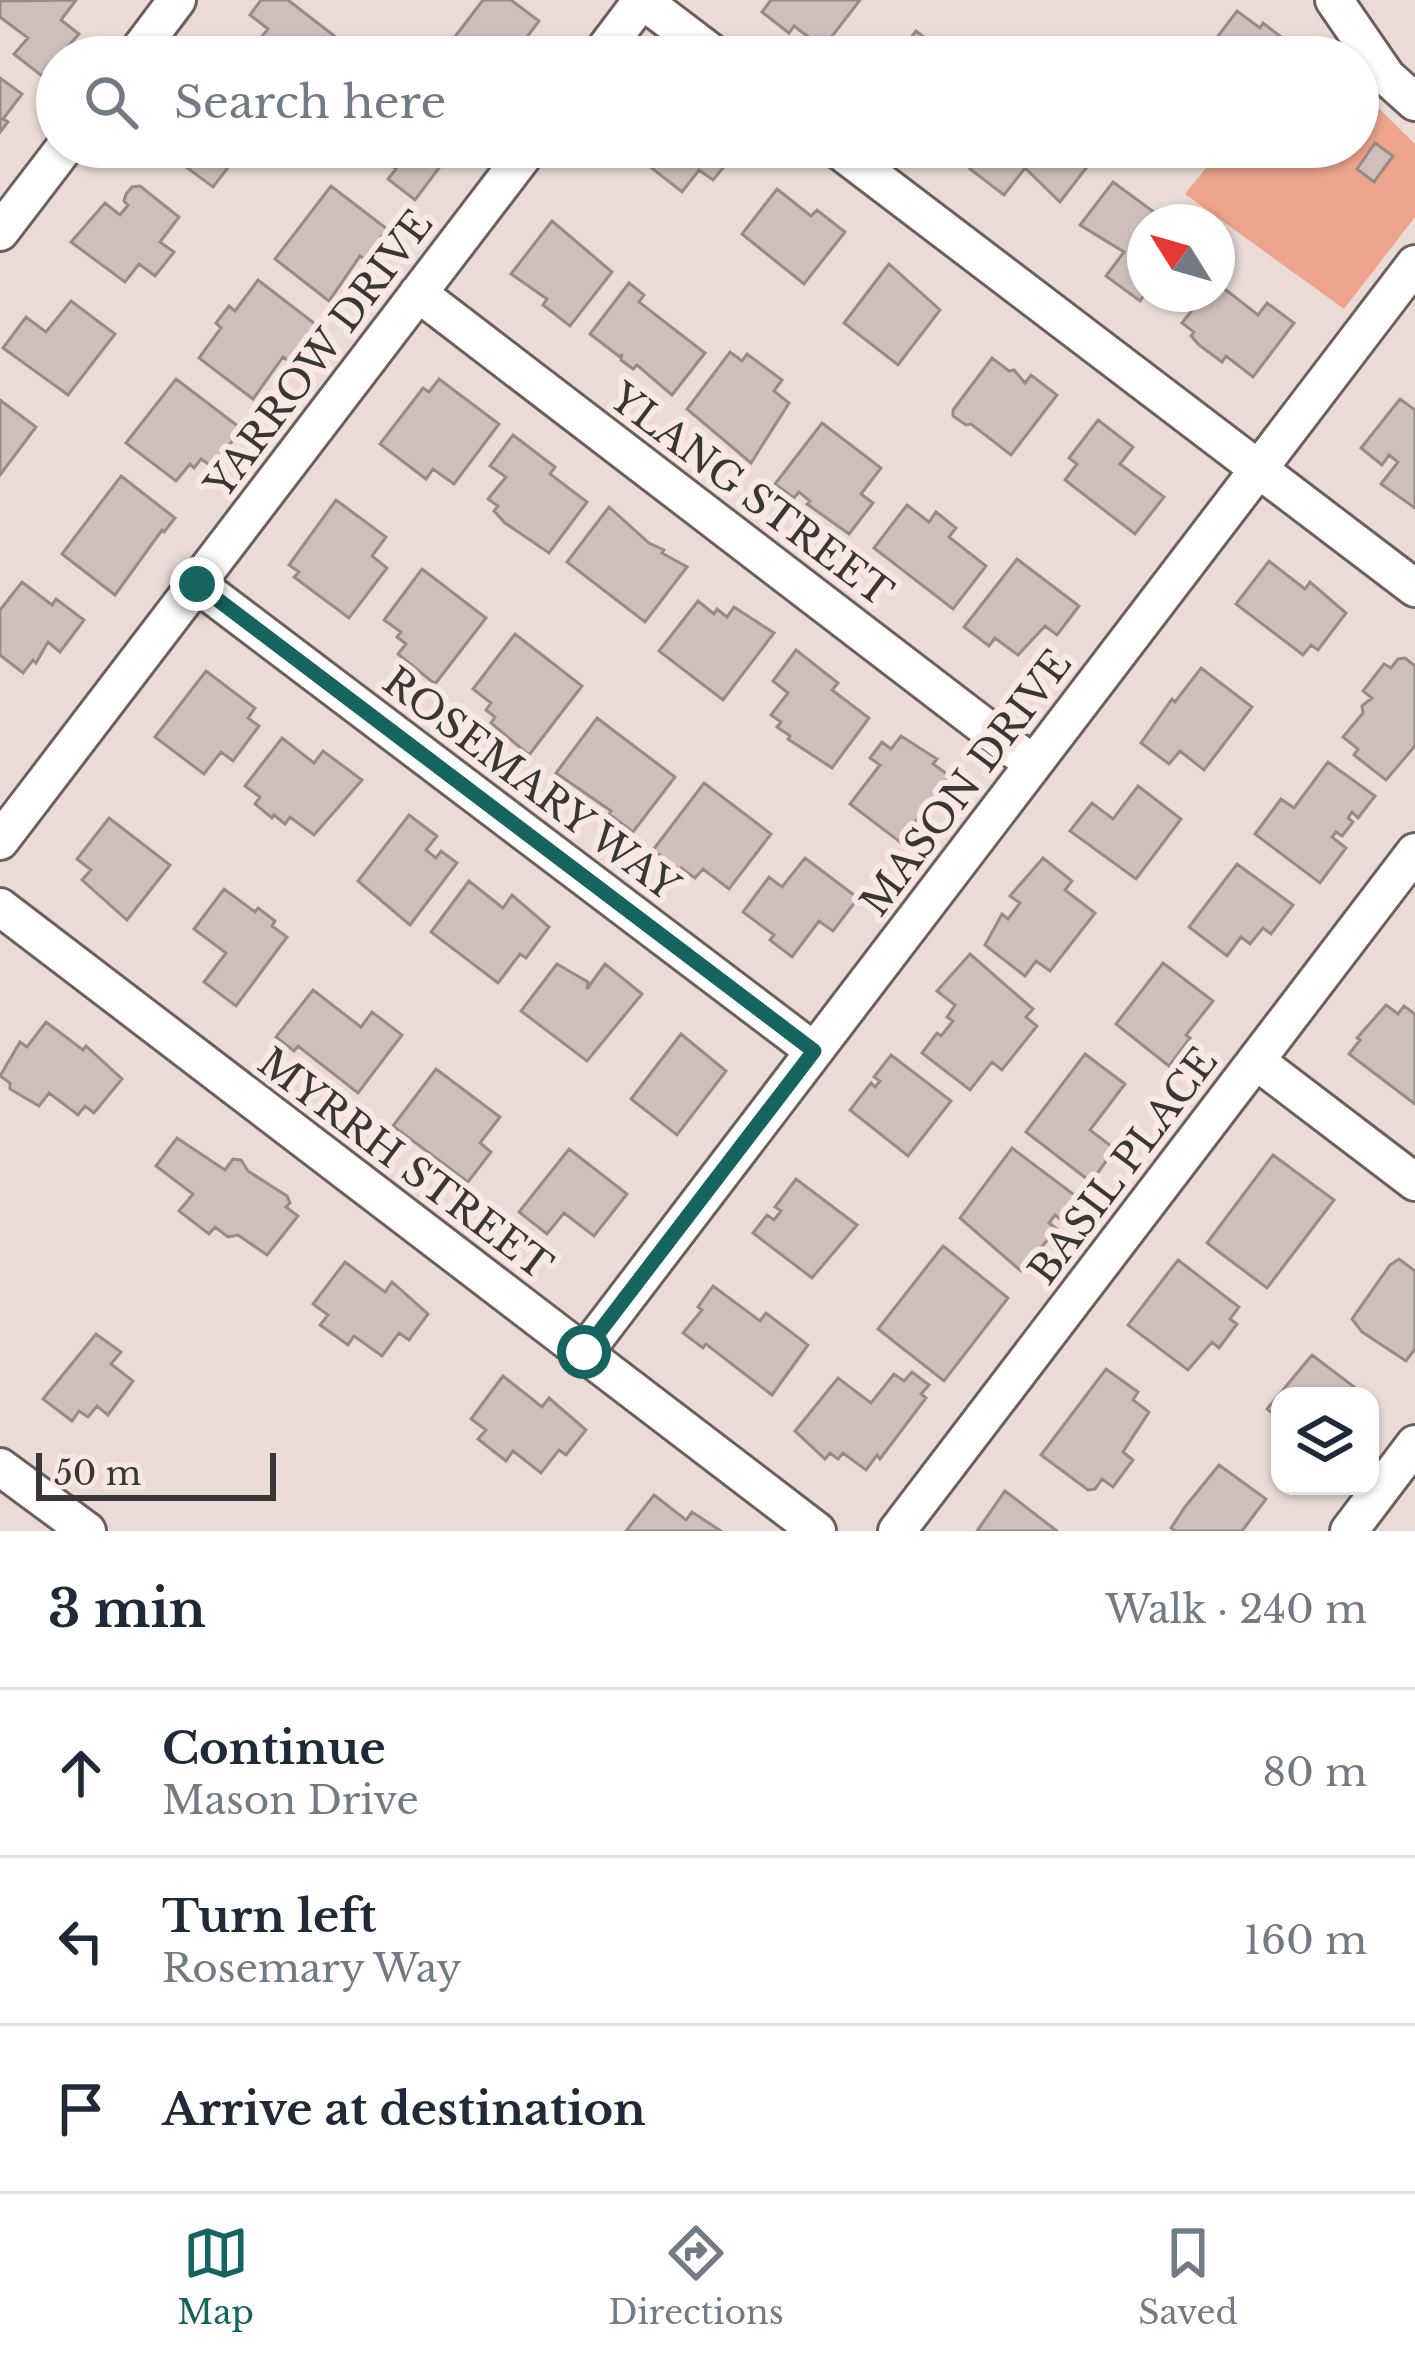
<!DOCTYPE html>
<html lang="en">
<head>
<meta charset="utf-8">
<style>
	body { margin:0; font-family:"Libre Baskerville",serif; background:#f6f6f7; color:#1f2937 }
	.controls { position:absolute; right:36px; bottom:36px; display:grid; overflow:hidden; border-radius:24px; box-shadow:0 3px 9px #0004 }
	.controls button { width:108px; height:108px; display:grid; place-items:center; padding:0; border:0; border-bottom:3px solid #e0e1e3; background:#fff; color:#1f2937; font:60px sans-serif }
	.compass { position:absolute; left:1127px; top:204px; width:108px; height:108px; border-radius:50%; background:#fff; box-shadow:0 3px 9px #0004; rotate:307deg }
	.scale { position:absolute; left:36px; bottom:30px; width:240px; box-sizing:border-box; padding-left:12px; border:6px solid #3b3533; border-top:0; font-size:33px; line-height:42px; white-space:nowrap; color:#3b3533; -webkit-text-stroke:9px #f8e8e3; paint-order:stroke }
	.stop { position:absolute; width:36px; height:36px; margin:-27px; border:9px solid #16645e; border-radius:50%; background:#fff }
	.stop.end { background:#16645e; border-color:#fff; box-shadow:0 3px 12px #0008 }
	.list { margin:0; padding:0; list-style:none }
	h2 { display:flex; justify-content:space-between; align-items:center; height:156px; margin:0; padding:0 48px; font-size:51px }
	h2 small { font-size:39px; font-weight:400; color:#747a83 }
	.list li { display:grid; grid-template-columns:78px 1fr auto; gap:36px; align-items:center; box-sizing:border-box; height:168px; padding:0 48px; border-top:3px solid #e0e1e3 }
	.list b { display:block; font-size:45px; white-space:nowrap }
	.list p { margin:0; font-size:39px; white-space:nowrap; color:#747a83 }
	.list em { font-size:39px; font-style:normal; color:#747a83 }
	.icon { flex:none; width:66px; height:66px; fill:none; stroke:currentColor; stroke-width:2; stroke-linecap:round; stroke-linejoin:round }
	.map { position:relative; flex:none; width:1415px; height:1531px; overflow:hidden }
	.search { position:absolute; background:#fff; box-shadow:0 3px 9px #0004; left:36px; right:36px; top:36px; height:132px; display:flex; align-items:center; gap:30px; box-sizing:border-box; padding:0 42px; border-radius:66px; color:#747a83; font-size:45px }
	.sheet { height:660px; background:#fff }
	nav { display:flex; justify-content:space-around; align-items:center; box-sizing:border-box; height:168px; border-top:3px solid #e0e1e3; background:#fff; font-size:33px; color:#747a83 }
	nav a { display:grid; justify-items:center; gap:6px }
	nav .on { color:#16645e }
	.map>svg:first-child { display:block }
	.park { fill:#eea38c }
	.building { fill:#cebfbb; stroke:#988a86; stroke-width:3 }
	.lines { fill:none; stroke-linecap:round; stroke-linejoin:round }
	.minor-casing { stroke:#6d605c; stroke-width:42 }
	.minor { stroke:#fff; stroke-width:36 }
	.route { stroke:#16645e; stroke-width:15 }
	.labels { text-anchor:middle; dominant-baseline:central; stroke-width:12; stroke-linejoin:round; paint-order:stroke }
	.street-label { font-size:39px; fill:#3b3533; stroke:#f8e8e3 }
</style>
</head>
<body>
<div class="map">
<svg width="1415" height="1531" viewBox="0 0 1415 1531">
	<rect width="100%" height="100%" fill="#eadbd6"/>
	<path class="park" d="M1358,88L1415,144V217L1344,309L1185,194L1223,147H1358Z"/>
	<path class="building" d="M76,0L61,20L79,34L42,76L14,54L28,38L0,17V1Z
		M261,0H288L337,38L321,57H245L268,29L250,15Z
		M483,0H511L539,21L512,57H451L444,51Z
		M771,0H860L823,48L794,26L789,33L762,12Z
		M1237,11L1260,28L1263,23L1290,44L1279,57H1202Z
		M916,31L934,45L945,57H897Z
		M0,78L22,94L3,119L8,122L0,132Z
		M1375,143L1393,156L1374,182L1357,169Z
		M159,147H244L213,187Z
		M367,147H429L445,160L415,200L388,179L396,169Z
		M625,147H730L736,152L713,180L699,170L682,192Z
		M987,147H1069L1090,163L1060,202L1025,168L1004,195L970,169Z
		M1113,182L1166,221L1145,222V294L1140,301L1106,276L1124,252L1080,225Z
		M140,186L179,217L160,242L174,252L155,276L139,264L125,282L71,242L105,203L120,215L128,205L124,201L126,194L132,187Z
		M331,186L387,229L364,259L360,256L329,301L275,259Z
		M777,189L811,216L817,210L845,232L804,284L742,234Z
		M552,221L612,272L570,326L543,305L547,299L511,274Z
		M889,264L940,310L898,365L844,323Z
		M258,280L319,327L290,362L283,357L253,399L199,358L221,328L216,323L229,306L235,311Z
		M629,283L644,295L639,302L705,353L672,395L637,365L633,369L621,360L622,354L620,357L590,334Z
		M1217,283L1258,315L1267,303L1294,323L1253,377L1226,356L1222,362L1199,345L1191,336L1194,332L1182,323L1205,294H1217Z
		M71,301L115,334L68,395L3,348L26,317L46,332Z
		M730,352L742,361L747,354L782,380L774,391L789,403L751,463L687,409Z
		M992,358L1009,371L1014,370L1025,383L1031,375L1057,395L1011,455L971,424L966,425L953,416V410Z
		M176,379L243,430L210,465L201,459L194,468L190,464L176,481L126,443Z
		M439,379L499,424L454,484L433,469L426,479L380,444L423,388L429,392Z
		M1400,399L1415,410V508L1381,484L1398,462L1389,455L1382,465L1361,448Z
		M0,400L36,427L0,475Z
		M1098,420L1133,447L1120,464L1164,497L1135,534L1065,480L1077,464L1069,458Z
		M822,423L881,468L861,494L873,503L849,534L807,504L810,501L799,492L794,498L775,484Z
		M513,435L555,467L550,474L587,502L549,553L505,523L494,511L498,506L488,499L506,477L490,466Z
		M121,476L175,518L164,532L162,530L115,595L62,554Z
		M336,500L386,537L372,556L387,568L349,618L294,577L299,572L289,565Z
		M907,505L929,522L936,512L956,528L949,537L986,566L953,609L874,548Z
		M609,507L649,543L664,550L662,553L687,567L645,622L567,562Z
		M1017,559L1079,606L1057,635L1045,626L1018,655L995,638L989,646L964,627Z
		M1269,561L1305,589L1310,582L1346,613L1318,650L1311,645L1303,655L1236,604Z
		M422,569L486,618L435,684L398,654L406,644L397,637L401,632L384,620Z
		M22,582L52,605L56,599L84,620L60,652L48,642L36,663L33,660L23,673L0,655V610Z
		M698,601L714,614L717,609L727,617L734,607L774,633L723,700L659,651Z
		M515,634L582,686L529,755L491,723L495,717L486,710L491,703L473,689Z
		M796,650L838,683L832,690L869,718L832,768L788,739L790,736L777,727L781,722L771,715L788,693L773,681Z
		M1405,658L1415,666V746L1386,780L1354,755L1358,749L1343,737L1363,713L1362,706L1372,698L1363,691L1384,664L1391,668L1398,659Z
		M1201,668L1252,707L1204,770L1180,751L1169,764L1141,743L1172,699L1175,702Z
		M206,671L255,708L248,718L259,726L233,761L221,752L204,774L155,737Z
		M597,718L675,777L633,832L609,814L611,811L556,773Z
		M901,736L937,759L933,764L950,776L900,842L850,804L880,765L870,758L882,742L891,749Z
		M282,738L314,763L323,751L362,780L314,835L290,817L285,824L274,815L272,818L255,804L260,797L245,786Z
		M1328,762L1375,796L1358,818L1352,812L1348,818L1353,822L1342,836L1336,832L1332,837L1346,848L1320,883L1255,834L1281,799L1294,808Z
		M704,783L771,834L729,889L703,869L695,878L681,868L679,870L653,850Z
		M1138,786L1181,819L1136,879L1070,831L1092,803L1113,819Z
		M409,815L437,836L426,850L436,858L441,851L457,863L410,925L358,881Z
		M109,818L170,865L127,920L82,880L91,870L77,859Z
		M805,858L858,898L833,931L819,921L792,957L770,940L774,935L743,912L769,877L782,887Z
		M1043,858L1072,881L1065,890L1095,913L1050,971L1036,961L1025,976L985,945L1002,914L1008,919L1020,903L1010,896Z
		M1237,864L1293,905L1271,934L1263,928L1250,944L1241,937L1227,956L1189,927Z
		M469,881L503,908L512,895L549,927L526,958L520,954L498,983L431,932Z
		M224,889L255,912L258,908L275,921L272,926L287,937L236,1006L204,982L226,953L194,929Z
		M970,954L1033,1009L1026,1017L1037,1026L1002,1070L992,1062L970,1090L922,1053L937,1033L941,1036L953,1021L947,1017L955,1005L937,991Z
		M1163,963L1213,1001L1186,1035L1190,1038L1169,1066L1116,1024Z
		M557,964L588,982L587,989L605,964L642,994L587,1061L521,1011Z
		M313,990L361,1027L372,1012L402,1035L358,1093L298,1046L294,1051L276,1037Z
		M1386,1005L1398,1014L1404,1006L1415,1014V1104L1349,1054L1360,1040L1357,1038Z
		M46,1022L83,1050L86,1046L122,1079L94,1113L85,1106L78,1115L49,1093L39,1106L10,1089V1083L0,1076L20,1042L27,1047Z
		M681,1034L726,1071L677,1135L631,1099Z
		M1085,1054L1125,1084L1090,1130L1115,1149L1091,1182L1026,1132Z
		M891,1055L951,1101L908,1156L850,1110L871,1083L875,1087L880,1081L874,1077Z
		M436,1069L500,1117L480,1143L491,1152L468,1182L393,1126Z
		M177,1138L225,1170L233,1159L241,1160L248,1171L287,1196L290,1203L286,1207L298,1216L267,1255L238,1235L228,1237L215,1227L209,1234L179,1211L193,1194L156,1166Z
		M1012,1148L1077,1197L1066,1216L1060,1219L1055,1215L1049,1223L1057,1229L1021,1271L960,1218Z
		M569,1149L627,1194L594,1236L564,1213L547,1234L519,1212Z
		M1273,1155L1334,1200L1267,1288L1207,1243Z
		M796,1179L857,1225L812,1278L753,1233L767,1215L774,1220L781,1211L775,1207Z
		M943,1246L1008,1298L944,1381L878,1329Z
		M1399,1259L1415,1271V1349L1406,1361L1362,1332L1352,1319L1390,1265Z
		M1178,1260L1239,1307L1230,1319L1237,1324L1219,1348L1212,1342L1188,1370L1128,1325Z
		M345,1262L385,1292L392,1282L428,1314L409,1340L399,1333L382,1356L354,1336L348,1345L320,1325L328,1315L313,1304Z
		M713,1286L760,1321L766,1313L808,1345L772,1395L706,1344L703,1348L683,1333L702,1310L698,1307Z
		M96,1334L121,1352L111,1364L133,1381L108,1415L97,1406L88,1417L79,1411L72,1421L43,1399Z
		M1312,1355L1366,1396H1280V1419L1267,1409Z
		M1106,1369L1138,1392L1133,1400L1149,1412L1123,1452L1133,1460L1113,1487L1102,1479L1095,1489L1088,1490L1041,1455Z
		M912,1372L929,1385L921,1394L926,1398L880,1459L877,1455L866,1470L843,1453L838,1459L830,1453L825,1459L795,1431L838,1378L871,1403L894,1374L904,1381Z
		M503,1376L542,1407L549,1398L586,1430L566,1455L559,1450L541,1473L513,1451L506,1461L478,1439L486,1430L471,1419Z
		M1219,1465L1266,1499L1242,1531H1175L1171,1528L1185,1507Z
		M1005,1491L1057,1531H977Z
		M654,1495L686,1520L692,1512L721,1531H626Z"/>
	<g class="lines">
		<defs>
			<path id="minor" d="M642,0L717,57
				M1334,0L1387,77L1415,102
				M134,57L177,0
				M599,57L642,0
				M835,147L1415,588
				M0,232L65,147
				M418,293L1033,764
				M197,584L814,1051
				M0,841L530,147
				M0,907L817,1531
				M1256,1061L1415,1182
				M584,1353L1415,264
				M0,1467L87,1531
				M897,1531L1415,852
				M1349,1531L1415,1444"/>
		</defs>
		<use href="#minor" class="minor-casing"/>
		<use href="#minor" class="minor"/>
	</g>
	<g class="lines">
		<path class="route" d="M197,584L814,1051L584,1352"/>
	</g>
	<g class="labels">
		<g class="street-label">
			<text transform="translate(319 354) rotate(-53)">YARROW DRIVE</text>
			<text transform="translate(751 495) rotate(37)">YLANG STREET</text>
			<text transform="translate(966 783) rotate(-53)">MASON DRIVE</text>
			<text transform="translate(531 784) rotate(37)">ROSEMARY WAY</text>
			<text transform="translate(405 1164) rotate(37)">MYRRH STREET</text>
			<text transform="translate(1123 1166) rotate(-53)">BASIL PLACE</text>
		</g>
	</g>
</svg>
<div class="controls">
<button><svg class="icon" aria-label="layers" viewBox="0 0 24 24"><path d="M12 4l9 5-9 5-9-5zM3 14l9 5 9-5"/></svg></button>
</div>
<svg class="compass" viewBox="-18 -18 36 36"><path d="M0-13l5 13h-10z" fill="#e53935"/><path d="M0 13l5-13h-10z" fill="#747a83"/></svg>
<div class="scale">50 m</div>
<div class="stop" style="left:584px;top:1352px"></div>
<div class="stop end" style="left:197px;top:584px"></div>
<div class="search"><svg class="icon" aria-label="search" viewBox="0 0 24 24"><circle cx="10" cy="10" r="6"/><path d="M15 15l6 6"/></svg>Search here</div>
</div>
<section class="sheet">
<h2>3 min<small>Walk · 240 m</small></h2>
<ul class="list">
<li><svg class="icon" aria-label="ahead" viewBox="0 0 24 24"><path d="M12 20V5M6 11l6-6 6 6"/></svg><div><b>Continue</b><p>Mason Drive</p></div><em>80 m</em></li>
<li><svg class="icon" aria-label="left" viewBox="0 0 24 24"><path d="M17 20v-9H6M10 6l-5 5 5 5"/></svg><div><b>Turn left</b><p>Rosemary Way</p></div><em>160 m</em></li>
<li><svg class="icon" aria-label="arrive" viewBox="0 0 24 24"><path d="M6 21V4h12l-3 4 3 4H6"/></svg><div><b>Arrive at destination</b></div></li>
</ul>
</section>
<nav>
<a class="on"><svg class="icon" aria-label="map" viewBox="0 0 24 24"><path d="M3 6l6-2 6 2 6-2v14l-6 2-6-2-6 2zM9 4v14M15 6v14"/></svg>Map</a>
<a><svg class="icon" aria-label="directions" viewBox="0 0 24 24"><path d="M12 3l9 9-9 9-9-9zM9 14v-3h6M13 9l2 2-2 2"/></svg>Directions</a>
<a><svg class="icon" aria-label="saved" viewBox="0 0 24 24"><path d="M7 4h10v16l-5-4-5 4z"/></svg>Saved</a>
</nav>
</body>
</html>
